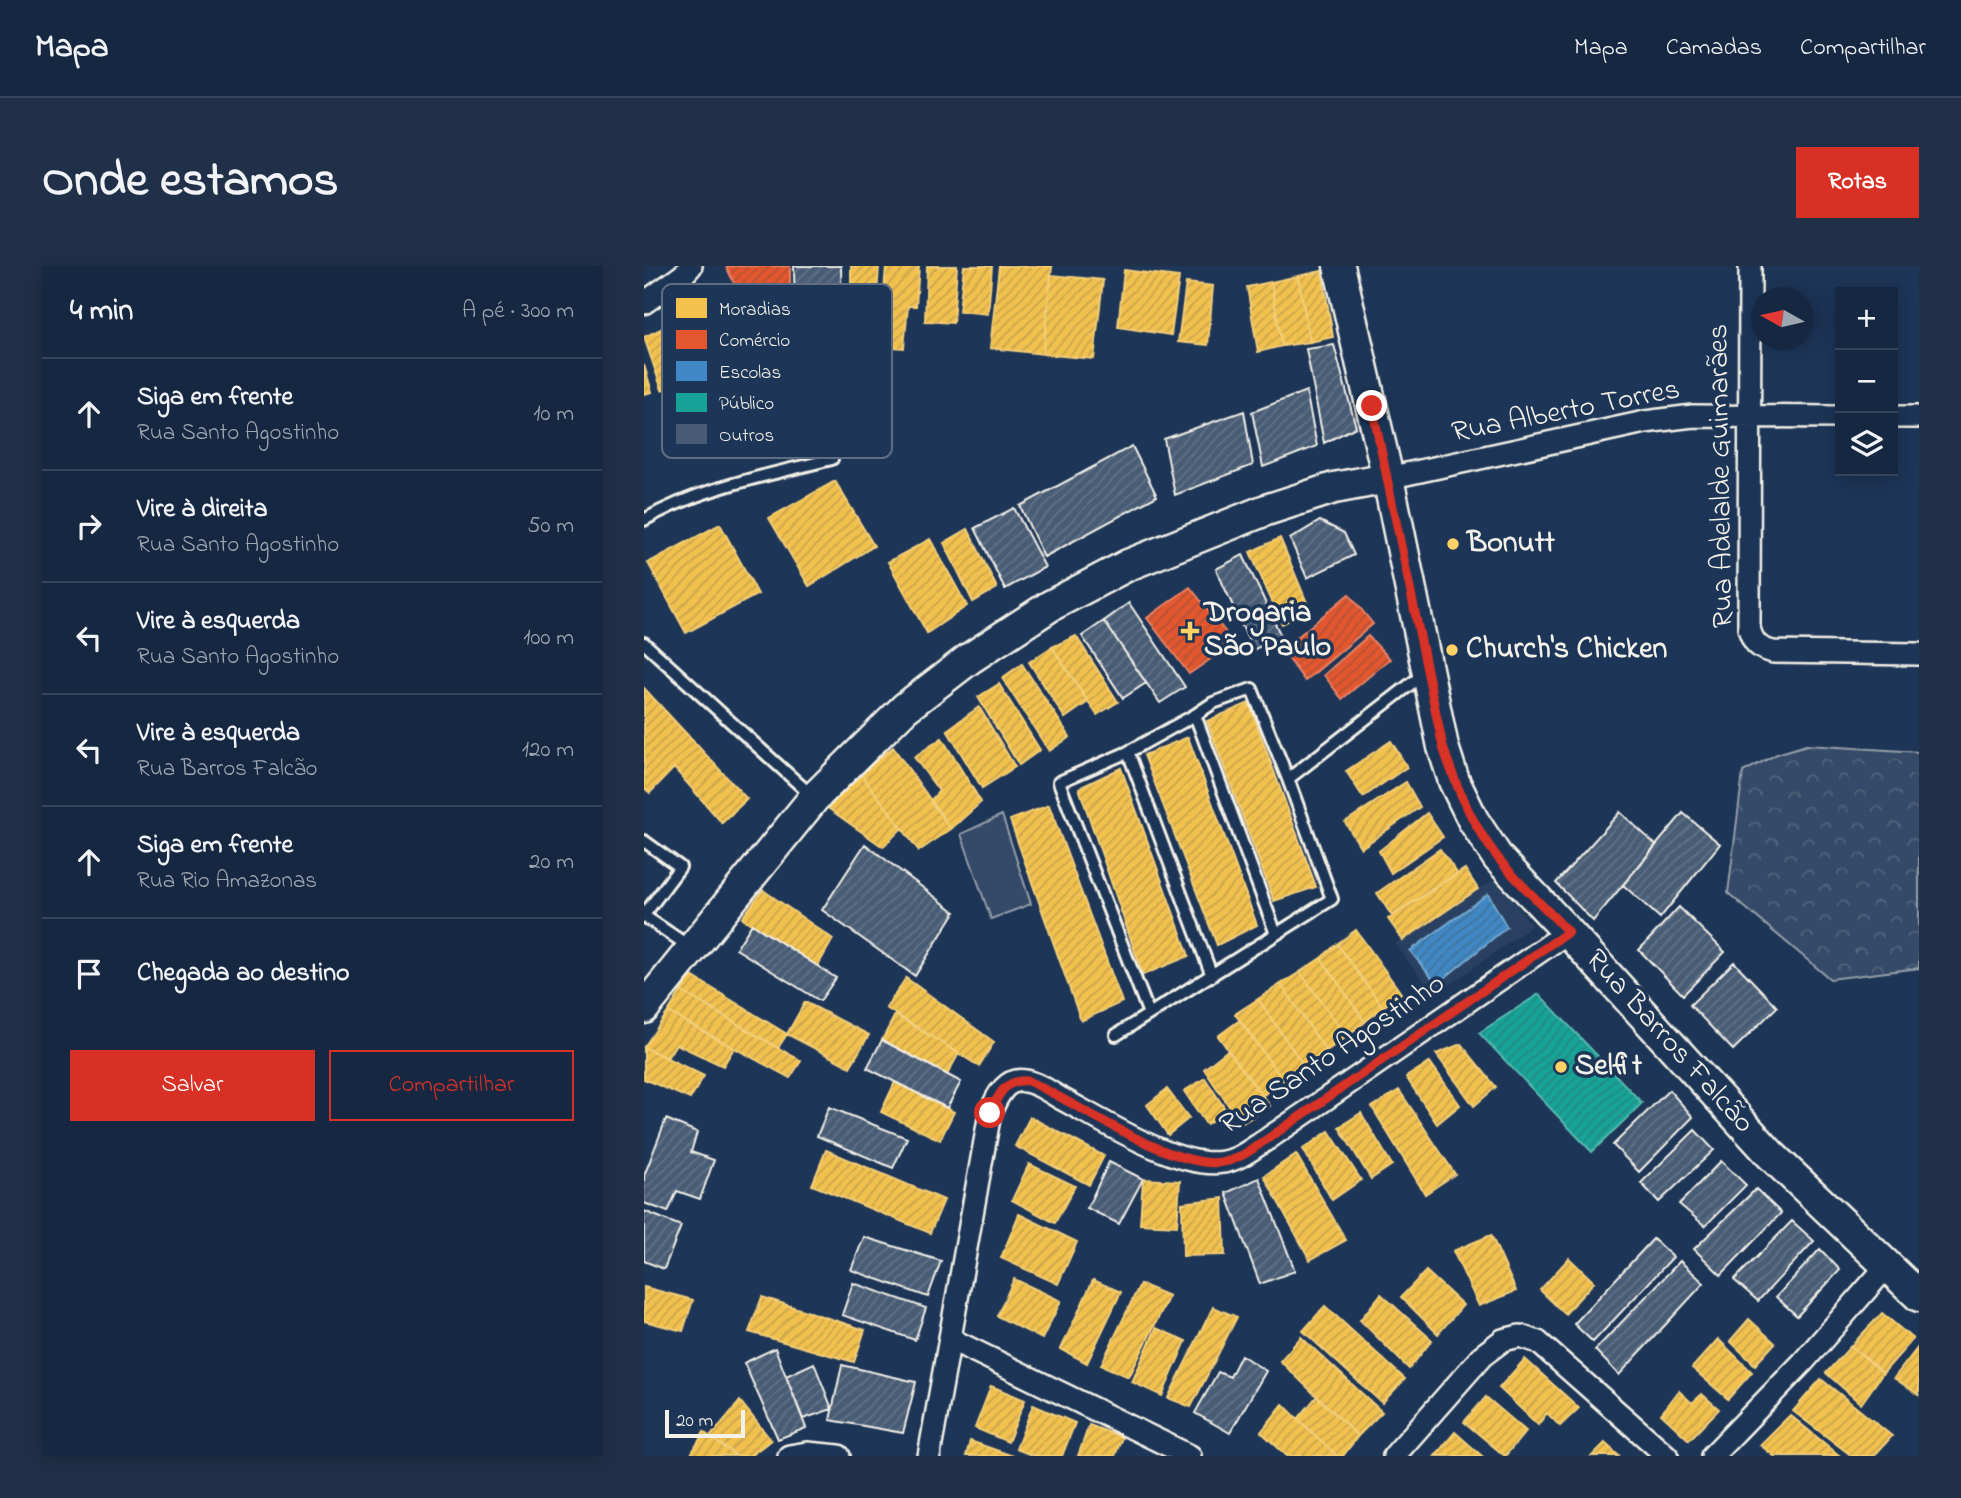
<!DOCTYPE html>
<html lang="pt">
<head>
<meta charset="utf-8">
<style>
	body { margin:0; font-family:"Indie Flower",sans-serif; background:#1f3048; color:#f1f3f6 }
	.controls { position:absolute; right:21px; top:21px; display:grid; overflow:hidden; border-radius:0px; box-shadow:0 4px 18px #0003 }
	.controls button { width:63px; height:63px; display:grid; place-items:center; padding:0; border:0; border-bottom:2px solid #35445a; background:#162841; color:#f1f3f6; font:35px sans-serif }
	.compass { position:absolute; left:1107px; top:21px; width:63px; height:63px; border-radius:50%; background:#162841; box-shadow:0 4px 18px #0003; rotate:278deg }
	.scale { position:absolute; left:21px; bottom:18px; width:80px; box-sizing:border-box; padding-left:7px; border:4px solid #f4f1e8; border-top:0; font-size:19px; line-height:24px; white-space:nowrap; color:#f4f1e8; -webkit-text-stroke:5px #1d3557; paint-order:stroke }
	.stop { position:absolute; width:21px; height:21px; margin:-16px; border:5px solid #d93025; border-radius:50%; background:#fff }
	.stop.end { background:#d93025; border-color:#fff; box-shadow:0 2px 7px #0008 }
	.list { margin:0; padding:0; list-style:none }
	h2 { display:flex; justify-content:space-between; align-items:center; height:91px; margin:0; padding:0 28px; font-size:30px }
	h2 small { font-size:23px; font-weight:400; color:#9ea6b1 }
	.list li { display:grid; grid-template-columns:46px 1fr auto; gap:21px; align-items:center; box-sizing:border-box; height:112px; padding:0 28px; border-top:2px solid #35445a }
	.list b { display:block; font-size:26px; white-space:nowrap }
	.list p { margin:0; font-size:23px; white-space:nowrap; color:#9ea6b1 }
	.list em { font-size:23px; font-style:normal; color:#9ea6b1 }
	.actions { display:flex; gap:14px; padding:21px 28px }
	.actions a { flex:1; padding:16px 0; border:2px solid #d93025; border-radius:0px; text-align:center; font-size:24px; color:#d93025 }
	.actions .main { background:#d93025; color:#fff }
	.icon { flex:none; width:38px; height:38px; fill:none; stroke:currentColor; stroke-width:2; stroke-linecap:round; stroke-linejoin:round }
	.map { position:relative; flex:none; width:1275px; height:1190px; overflow:hidden; border-radius:0px }
	header { display:flex; align-items:center; gap:42px; box-sizing:border-box; height:98px; padding:0 35px; background:#162841; border-bottom:2px solid #35445a }
	header strong { font-size:33px }
	nav { display:flex; gap:38px; margin-inline-start:auto; font-size:24px }
	.intro { display:flex; align-items:center; justify-content:space-between; box-sizing:border-box; height:168px; padding:0 42px }
	h1 { margin:0; font-size:49px }
	.button { padding:18px 32px; border-radius:0px; background:#d93025; color:#fff; font-size:24px; font-weight:700 }
	main { display:flex; gap:42px; padding:0 42px }
	aside { flex:1; background:#162841; border-radius:0px; box-shadow:0 4px 18px #0003 }
	.map>svg:first-child { display:block }
	.built { fill:#2a4060 }
	.forest { fill:url(#forest-crowns); stroke:#949ea8; stroke-width:2 }
	.pitch { fill:#354a67; stroke:#949ea8; stroke-width:2 }
	.homes { fill:url(#homes-hatch); stroke:#f3cf7c; stroke-width:2 }
	.shops { fill:url(#shops-hatch); stroke:#e98566; stroke-width:2 }
	.schools { fill:url(#schools-hatch); stroke:#75a8d0; stroke-width:2 }
	.public { fill:url(#public-hatch); stroke:#59bab0; stroke-width:2 }
	.building { fill:url(#building-hatch); stroke:#f4f1e8; stroke-width:2 }
	.lines { fill:none; stroke-linecap:round; stroke-linejoin:round }
	.lane-casing { stroke:#f4f1e8; stroke-width:16 }
	.street-casing { stroke:#f4f1e8; stroke-width:26 }
	.secondary-casing { stroke:#f4f1e8; stroke-width:35 }
	.lane { stroke:#1d3557; stroke-width:10 }
	.street { stroke:#1d3557; stroke-width:21 }
	.secondary { stroke:#1d3557; stroke-width:30 }
	.route { stroke:#d93025; stroke-width:9 }
	.poi-dot { fill:#ffd166; stroke:#1d3557; stroke-width:2.5 }
	.labels { text-anchor:middle; dominant-baseline:central; stroke-width:7; stroke-linejoin:round; paint-order:stroke }
	.street-label { font-size:30px; fill:#f4f1e8; stroke:#1d3557 }
	.poi-label { font-size:30px; font-weight:bold; fill:#f4f1e8; stroke:#1d3557; text-anchor:start }
	.key { fill:#1d3557; stroke:#5e6d82; stroke-width:2 }
	.key-label { font-size:19px; fill:#f4f1e8 }
</style>
</head>
<body>
<header>
<strong>Mapa</strong>
<nav><a>Mapa</a><a>Camadas</a><a>Compartilhar</a></nav>
</header>
<div class="intro"><h1>Onde estamos</h1><a class="button">Rotas</a></div>
<main>
<aside>
<h2>4 min<small>A pé · 300 m</small></h2>
<ul class="list">
<li><svg class="icon" aria-label="ahead" viewBox="0 0 24 24"><path d="M12 20V5M6 11l6-6 6 6"/></svg><div><b>Siga em frente</b><p>Rua Santo Agostinho</p></div><em>10 m</em></li>
<li><svg class="icon" aria-label="right" viewBox="0 0 24 24"><path d="M7 20v-9h11M14 6l5 5-5 5"/></svg><div><b>Vire à direita</b><p>Rua Santo Agostinho</p></div><em>50 m</em></li>
<li><svg class="icon" aria-label="left" viewBox="0 0 24 24"><path d="M17 20v-9H6M10 6l-5 5 5 5"/></svg><div><b>Vire à esquerda</b><p>Rua Santo Agostinho</p></div><em>100 m</em></li>
<li><svg class="icon" aria-label="left" viewBox="0 0 24 24"><path d="M17 20v-9H6M10 6l-5 5 5 5"/></svg><div><b>Vire à esquerda</b><p>Rua Barros Falcão</p></div><em>120 m</em></li>
<li><svg class="icon" aria-label="ahead" viewBox="0 0 24 24"><path d="M12 20V5M6 11l6-6 6 6"/></svg><div><b>Siga em frente</b><p>Rua Rio Amazonas</p></div><em>20 m</em></li>
<li><svg class="icon" aria-label="arrive" viewBox="0 0 24 24"><path d="M6 21V4h12l-3 4 3 4H6"/></svg><div><b>Chegada ao destino</b></div></li>
</ul>
<div class="actions"><a class="main">Salvar</a><a>Compartilhar</a></div>
</aside>
<div class="map">
<svg width="1275" height="1190" viewBox="0 0 1275 1190">
	<defs>
		<pattern id="forest-crowns" width="20" height="18" patternUnits="userSpaceOnUse" patternTransform="scale(1.75)"><rect width="20" height="18" fill="#354a67"/><path d="M2 6a3 3 0 1 1 6 0M12 15a3 3 0 1 1 6 0" fill="none" stroke="#53657d"/></pattern>
		<pattern id="homes-hatch" width="6" height="6" patternUnits="userSpaceOnUse" patternTransform="scale(1.75)"><rect width="6" height="6" fill="#f2c14e"/><path d="M-1 1l2-2M0 6l6-6M5 7l2-2" fill="none" stroke="#c8a34c"/></pattern>
		<pattern id="shops-hatch" width="6" height="6" patternUnits="userSpaceOnUse" patternTransform="scale(1.75)"><rect width="6" height="6" fill="#e4572e"/><path d="M-1 1l2-2M0 6l6-6M5 7l2-2" fill="none" stroke="#ae5236"/></pattern>
		<pattern id="schools-hatch" width="6" height="6" patternUnits="userSpaceOnUse" patternTransform="scale(1.75)"><rect width="6" height="6" fill="#3f88c5"/><path d="M-1 1l2-2M0 6l6-6M5 7l2-2" fill="none" stroke="#427299"/></pattern>
		<pattern id="public-hatch" width="6" height="6" patternUnits="userSpaceOnUse" patternTransform="scale(1.75)"><rect width="6" height="6" fill="#17a398"/><path d="M-1 1l2-2M0 6l6-6M5 7l2-2" fill="none" stroke="#26887f"/></pattern>
		<pattern id="building-hatch" width="6" height="6" patternUnits="userSpaceOnUse" patternTransform="scale(1.75)"><rect width="6" height="6" fill="#485b74"/><path d="M-1 1l2-2M0 6l6-6M5 7l2-2" fill="none" stroke="#637388"/></pattern>
	</defs>
	<rect width="100%" height="100%" fill="#1d3557"/>
	<filter id="ink" filterUnits="userSpaceOnUse"><feTurbulence type="fractalNoise" baseFrequency=".0143" numOctaves="2"/><feDisplacementMap in="SourceGraphic" scale="14" xChannelSelector="R" yChannelSelector="G"/><feConvolveMatrix kernelMatrix="1 2 1 2 8 2 1 2 1" color-interpolation-filters="sRGB"/></filter>
	<g filter="url(#ink)">
		<path class="built" d="M853,612L888,660L791,730L751,678Z"/>
		<path class="forest" d="M1162,479L1275,486V702L1186,713L1084,627L1099,506L1133,488Z"/>
		<path class="pitch" d="M358,549L387,638L347,653L317,568Z"/>
		<path class="homes" d="M207,0H235L233,29L207,28Z
			M242,0H275L272,40H264L260,82L236,80Z
			M283,0H313L309,57L281,55Z
			M320,0H348L344,48L315,45Z
			M355,0H408L399,88L346,82Z
			M480,4L535,11L527,69L474,61Z
			M678,5L689,71L666,76L654,10Z
			M407,9L459,14L450,93L399,88Z
			M654,10L666,76L638,80L627,16Z
			M627,16L638,80L614,86L603,21Z
			M542,17L569,20L564,79L534,76Z
			M77,34L99,87L18,124L0,71Z
			M0,99L8,126L0,128Z
			M191,215L230,280L165,320L125,252Z
			M76,258L114,328L42,367L4,297Z
			M324,263L353,322L329,336L300,277Z
			M636,272L666,344L638,358L606,286Z
			M286,273L323,340L283,367L244,296Z
			M432,370L474,436L453,449L408,381Z
			M408,381L444,436L421,452L385,396Z
			M378,398L426,471L405,485L358,412Z
			M355,418L396,484L375,499L334,431Z
			M0,422L103,533L78,557L30,502L6,527L0,522Z
			M605,437L672,621L630,635L563,455Z
			M335,441L371,501L338,522L303,464Z
			M544,471L613,659L573,679L500,489Z
			M298,472L337,536L307,563L286,535L295,525L270,491Z
			M747,475L763,501L719,531L702,505Z
			M249,481L307,563L275,585L217,508Z
			M477,502L545,690L499,709L435,522Z
			M217,508L258,562L239,581L184,542Z
			M762,516L776,541L717,582L701,556Z
			M405,539L478,736L437,755L366,554Z
			M783,547L799,571L747,607L735,585Z
			M796,583L813,607L748,650L733,627Z
			M821,603L834,623L759,674L744,653Z
			M119,624L189,673L173,701L98,652Z
			M712,664L757,727L739,741L693,678Z
			M693,678L739,741L721,756L677,692Z
			M677,692L721,756L703,771L656,706Z
			M656,706L703,771L682,785L637,718Z
			M48,710L143,768L134,782L37,725Z
			M262,712L350,776L335,800L242,742Z
			M637,718L682,785L660,800L614,733Z
			M37,725L157,795L146,812L24,746Z
			M614,733L660,800L639,814L591,748Z
			M161,736L225,769L206,801L143,768Z
			M24,746L90,782L79,800L32,778L23,792L0,781Z
			M251,749L315,787L303,809L238,774Z
			M596,754L639,814L618,830L574,770Z
			M817,778L852,821L830,840L792,788Z
			M0,781L60,810L46,833L0,813Z
			M584,784L626,840L597,858L560,803Z
			M786,796L816,839L793,858L762,811Z
			M561,812L585,849L562,858L540,825Z
			M251,816L310,846L296,874L237,846Z
			M523,823L545,852L524,869L503,839Z
			M755,824L811,908L781,928L728,841Z
			M717,847L748,899L727,913L695,861Z
			M386,851L460,890L445,919L371,880Z
			M685,865L717,914L688,934L659,883Z
			M182,884L300,934L286,967L168,919Z
			M652,888L702,974L666,994L620,910Z
			M385,898L431,920L411,957L368,934Z
			M499,913L536,915L533,960L496,958Z
			M579,932L581,989L539,990L538,937Z
			M375,948L433,976L414,1018L357,992Z
			M847,969L872,1025L835,1040L809,985Z
			M925,992L950,1016L921,1048L896,1024Z
			M782,1005L819,1039L794,1068L757,1031Z
			M370,1013L417,1035L398,1073L353,1050Z
			M449,1014L477,1026L443,1097L417,1083Z
			M496,1018L525,1030L485,1111L457,1099Z
			M0,1021L49,1034L39,1065L0,1055Z
			M737,1028L788,1074L765,1103L716,1054Z
			M118,1031L221,1064L210,1096L105,1066Z
			M681,1040L761,1113L738,1137L659,1065Z
			M569,1041L593,1051L547,1141L524,1132Z
			M1238,1047L1269,1073L1239,1107L1207,1080Z
			M1105,1053L1131,1077L1111,1099L1086,1075Z
			M512,1062L542,1075L518,1130L488,1116Z
			M657,1071L738,1146L714,1170L636,1095Z
			M1074,1073L1108,1106L1084,1133L1048,1102Z
			M1207,1080L1239,1107L1217,1138L1182,1107Z
			M1275,1080V1129L1250,1112Z
			M881,1093L935,1142L916,1160L903,1147L894,1159L855,1122Z
			M1177,1113L1248,1170L1230,1190H1208L1149,1145Z
			M347,1120L381,1134L364,1176L331,1162Z
			M1035,1125L1048,1137L1058,1128L1075,1143L1045,1174L1017,1148Z
			M673,1130L714,1170L699,1190H693L654,1153Z
			M842,1131L882,1165L861,1190L820,1156Z
			M96,1135L127,1174L106,1190H93L66,1171Z
			M639,1138L654,1153L693,1190H643L617,1166Z
			M389,1139L431,1157L418,1190H390L372,1183Z
			M1146,1149L1196,1190H1130L1116,1179Z
			M445,1159L478,1171L471,1190H434Z
			M60,1166L66,1171L93,1190H46Z
			M811,1166L838,1190H791Z
			M326,1175L369,1190H322Z
			M961,1177L975,1190H948Z"/>
		<path class="shops" d="M82,0H146V92L126,95Z
			M546,321L590,377L545,408L503,352Z
			M705,328L729,358L661,415L638,384Z
			M724,370L746,393L698,433L680,409Z"/>
		<path class="schools" d="M844,628L863,661L793,718L766,685Z"/>
		<path class="public" d="M895,728L998,837L948,886L835,767Z"/>
		<path class="building" d="M150,0H197L200,162L153,164Z
			M690,79L712,161L680,177L662,83Z
			M662,125L673,180L619,201L608,146Z
			M600,145L609,199L531,229L520,173Z
			M488,180L513,230L400,291L376,240Z
			M370,242L401,301L361,323L331,262Z
			M676,255L700,267L710,289L663,312L646,273Z
			M599,289L637,370L609,384L572,303Z
			M485,337L541,421L516,437L460,355Z
			M460,355L502,417L479,432L438,370Z
			M976,546L1012,579L949,655L912,617Z
			M1039,547L1076,578L1016,652L979,619Z
			M221,578L311,646L271,710L178,644Z
			M1035,641L1081,686L1039,729L995,684Z
			M108,658L192,712L176,735L92,683Z
			M1090,696L1133,741L1089,784L1046,739Z
			M238,774L317,816L303,842L223,802Z
			M1025,824L1049,851L995,906L969,879Z
			M185,841L263,872L249,902L173,870Z
			M22,853L53,866L47,886L70,894L56,933L33,925L24,946L0,937V910Z
			M1051,864L1070,884L1015,936L997,917Z
			M1077,895L1102,919L1061,960L1035,938Z
			M465,896L499,913L475,958L443,942Z
			M615,912L651,1005L616,1018L582,927Z
			M1112,923L1137,947L1077,1009L1050,983Z
			M0,945L37,960L20,1003L0,995Z
			M1148,955L1170,975L1114,1035L1090,1014Z
			M220,971L297,995L284,1031L207,1004Z
			M1009,973L1029,991L949,1076L930,1058Z
			M1176,983L1196,1004L1153,1050L1132,1031Z
			M1036,995L1060,1017L975,1109L951,1084Z
			M209,1017L282,1042L271,1074L198,1049Z
			M131,1082L162,1162L134,1173L100,1097Z
			M597,1089L622,1105L586,1167L551,1147L574,1106L586,1111Z
			M170,1097L188,1143L159,1153L142,1110Z
			M198,1099L272,1116L259,1167L186,1154Z"/>
		<g class="lines">
			<defs>
				<path id="lane" d="M0,254C57,221 125,209 188,193
					M0,377L168,530
					M551,449L632,668
					M484,486L568,710
					M0,575L36,601L0,649
					M0,650L46,681
					M505,748L415,516L484,486L551,449L569,437L608,423L644,513
					M472,769L688,633L644,513L781,407"/>
				<path id="street" d="M1106,0L1105,362C1109,377 1114,382 1129,386L1275,388
					M0,37L39,9L47,0
					M1249,151H1275
					M744,212L1001,156L1049,150L1196,151
					M306,1073L546,1190
					M145,1190L163,1187L195,1190
					M285,1190L346,847C351,835 358,818 372,815C387,812 404,825 416,832C456,853 535,904 579,896C595,894 609,882 622,874L924,666
					M750,1190L839,1089L859,1074L876,1070L894,1076L1023,1190
					M1068,1190L1159,1096L1242,1001"/>
				<path id="secondary" d="M695,0L744,212L799,481L810,515L829,554L854,592L924,666L1127,889L1275,1030
					M0,742L170,532L261,442L325,393L406,340L484,299L622,244L690,222L744,212"/>
			</defs>
			<use href="#lane" class="lane-casing"/>
			<use href="#street" class="street-casing"/>
			<use href="#secondary" class="secondary-casing"/>
			<use href="#lane" class="lane"/>
			<use href="#street" class="street"/>
			<use href="#secondary" class="secondary"/>
		</g>
	</g>
	<g class="lines" filter="url(#ink)">
		<path class="route" d="M346,847C354,829 361,813 384,815C432,836 530,905 579,896C595,894 609,882 622,874L924,666C901,641 875,618 854,592C828,559 812,520 799,481L728,140"/>
	</g>
	<g class="poi-dot">
		<circle cx="809" cy="278" r="7"/>
		<path d="M542.5 354.5h7v7h7v7h-7v7h-7v-7h-7v-7h7z"/>
		<circle cx="808" cy="384" r="7"/>
		<circle cx="917" cy="801" r="7"/>
	</g>
	<g class="labels">
		<g class="street-label">
			<text transform="translate(922 146) rotate(-11)">Rua Alberto Torres</text>
			<text transform="translate(1078 210) rotate(-91)">Rua Adelalde Guimarães</text>
			<text transform="translate(1025 776) rotate(48)">Rua Barros Falcão</text>
			<text transform="translate(689 789) rotate(-34)">Rua Santo Agostinho</text>
		</g>
		<g class="poi-label">
			<text x="823" y="278">Bonutt</text>
			<text x="560" y="348">Drogaria<tspan x="560" dy="34">São Paulo</tspan></text>
			<text x="822" y="384">Church's Chicken</text>
			<text x="931" y="801">Selfit</text>
		</g>
	</g>
	<rect x="18" y="18" width="230" height="174" rx="10" class="key"/>
	<rect x="32" y="32" width="31" height="20" fill="#f2c14e"/>
	<rect x="32" y="64" width="31" height="19" fill="#e4572e"/>
	<rect x="32" y="95" width="31" height="20" fill="#3f88c5"/>
	<rect x="32" y="127" width="31" height="19" fill="#17a398"/>
	<rect x="32" y="158" width="31" height="20" fill="#485b74"/>
	<g class="key-label">
		<text x="75" y="49">Moradias</text>
		<text x="75" y="80">Comércio</text>
		<text x="75" y="112">Escolas</text>
		<text x="75" y="143">Público</text>
		<text x="75" y="175">Outros</text>
	</g>
</svg>
<div class="controls">
<button>+</button>
<button>−</button>
<button><svg class="icon" aria-label="layers" viewBox="0 0 24 24"><path d="M12 4l9 5-9 5-9-5zM3 14l9 5 9-5"/></svg></button>
</div>
<svg class="compass" viewBox="-18 -18 36 36"><path d="M0-13l5 13h-10z" fill="#e53935"/><path d="M0 13l5-13h-10z" fill="#9ea6b1"/></svg>
<div class="scale">20 m</div>
<div class="stop" style="left:346px;top:847px"></div>
<div class="stop end" style="left:728px;top:140px"></div>
</div>
</main>
</body>
</html>
